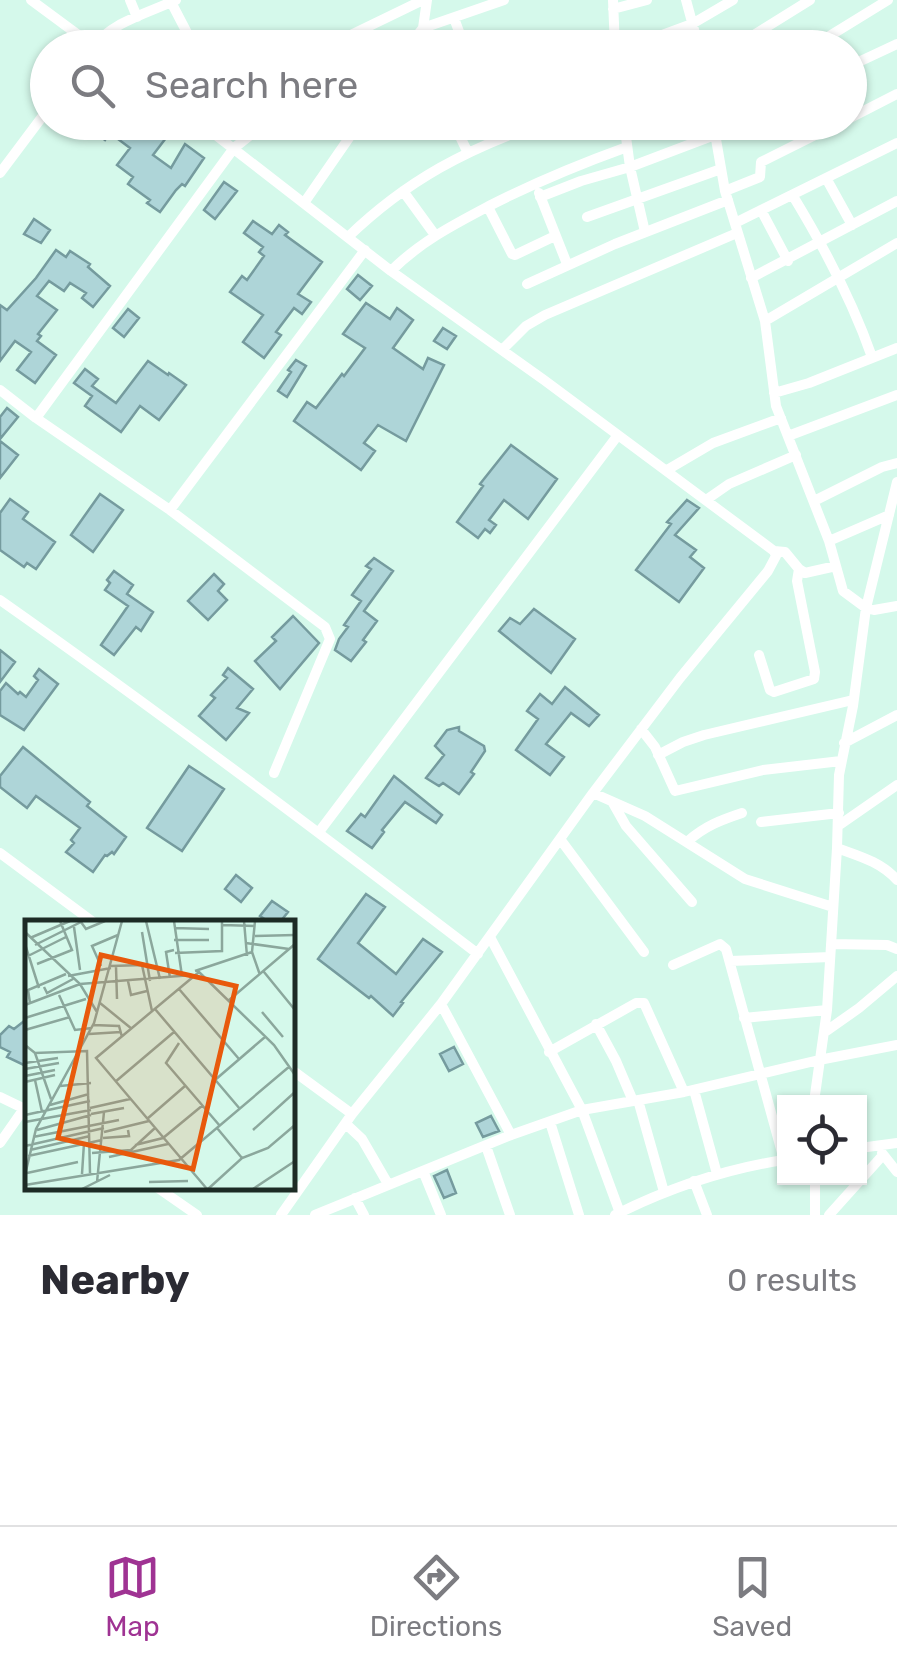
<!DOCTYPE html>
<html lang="en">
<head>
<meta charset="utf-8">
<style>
	body { margin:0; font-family:Rubik,sans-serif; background:#f7f7f7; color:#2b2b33 }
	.controls { position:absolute; right:30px; bottom:30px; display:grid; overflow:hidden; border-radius:0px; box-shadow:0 2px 8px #0004 }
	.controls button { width:90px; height:90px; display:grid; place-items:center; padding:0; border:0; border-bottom:2px solid #e1e1e2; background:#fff; color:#2b2b33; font:50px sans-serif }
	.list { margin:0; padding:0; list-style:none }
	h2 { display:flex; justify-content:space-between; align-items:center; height:130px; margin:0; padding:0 40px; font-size:42px }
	h2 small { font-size:32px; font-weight:400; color:#7c7c81 }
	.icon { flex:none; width:55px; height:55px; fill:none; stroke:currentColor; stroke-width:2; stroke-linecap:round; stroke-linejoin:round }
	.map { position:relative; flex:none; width:897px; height:1215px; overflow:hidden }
	.search { position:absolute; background:#fff; box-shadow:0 2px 8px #0004; left:30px; right:30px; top:30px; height:110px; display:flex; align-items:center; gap:25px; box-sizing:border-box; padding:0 35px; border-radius:55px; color:#7c7c81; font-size:38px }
	.sheet { height:310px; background:#fff }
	nav { display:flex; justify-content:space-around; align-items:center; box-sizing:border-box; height:140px; border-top:2px solid #e1e1e2; background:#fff; font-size:28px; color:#7c7c81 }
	nav a { display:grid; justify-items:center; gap:5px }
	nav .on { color:#9f3393 }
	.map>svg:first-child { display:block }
	.building { fill:#aed5d8; stroke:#759b9e; stroke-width:2.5 }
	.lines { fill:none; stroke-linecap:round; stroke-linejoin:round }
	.minor { stroke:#fff; stroke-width:10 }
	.inset-road { fill:none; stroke:#8ba79c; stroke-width:2.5 }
	.view { fill:#e8590c; fill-opacity:0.15; stroke:#e8590c; stroke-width:5 }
	.inset-edge { fill:none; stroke:#1d2b25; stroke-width:5 }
</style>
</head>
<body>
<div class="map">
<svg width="897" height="1215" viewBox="0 0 897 1215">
	<rect width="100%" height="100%" fill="#d5f9eb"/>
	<path class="building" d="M93,122H132L142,130L146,125L148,127L153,122L169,134L153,155L171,168L185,144L204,158L185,186L182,184L176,190L160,212L147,203L150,200L128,184L133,177L117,165L130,148L110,133L105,140L89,128Z
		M224,182L237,191L215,219L204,210Z
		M34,219L50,230L41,243L24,234Z
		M253,221L272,234L279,225L288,232L285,235L322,262L298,294L311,302L302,314L294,308L276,332L281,335L264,358L243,342L263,315L230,292L242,276L247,280L264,256L259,252L263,247L244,233Z
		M56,250L66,257L70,251L90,264L88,267L110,286L93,307L82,298L86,293L70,283L64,291L49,281L37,296L57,310L38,334L41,336L37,341L56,355L35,383L17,370L31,352L15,341L0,361V305L7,310L36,278Z
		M358,275L372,286L360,300L347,289Z
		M366,303L390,319L397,308L413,320L393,348L423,369L428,358L444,365L406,441L378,425L364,443L375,451L361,470L294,421L307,402L316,408L342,374L344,376L365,348L343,334Z
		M128,309L139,318L124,337L113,328Z
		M443,328L456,336L447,349L434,341Z
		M296,360L306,366L287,397L278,391L291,372L288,370Z
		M148,361L168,375L169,373L186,385L159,420L140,406L121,432L85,406L92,396L74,383L85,369L98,379L92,386L116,403Z
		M7,408L18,417L0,439V417Z
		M0,441L18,455L0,478Z
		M511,445L557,479L528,519L504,500L489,520L496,525L490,533L485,529L478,538L457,522L483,486L480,484Z
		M100,494L123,510L93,552L71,535Z
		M10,499L28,512L23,519L55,542L36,569L27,563L24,567L0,550V513Z
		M687,500L699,508L675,535L696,550L690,557L704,568L679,602L636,570L671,524L667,522Z
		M374,558L393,571L364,611L377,621L363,640L366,642L351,661L335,650L339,639L348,627L344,625L361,601L352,595L371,569L366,566Z
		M114,571L133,585L127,594L153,612L141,631L136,627L114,655L101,645L128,606L105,590L110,583L107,580Z
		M214,574L224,584L218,591L227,600L208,620L188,601Z
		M534,609L575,639L551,673L499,631L510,618L520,624Z
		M293,616L319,643L280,689L255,661L276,641L272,637Z
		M0,650L15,662L0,682Z
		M228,668L253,689L237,708L249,713L226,740L199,716L215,698L211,695L227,678L223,675Z
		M39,669L58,684L24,730L0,715V691L6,683L18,694L20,692L26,697L38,680L34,676Z
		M565,687L599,715L589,726L571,713L546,744L564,757L550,775L516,750L538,719L527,711L540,694L552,704Z
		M459,727V731L484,746L485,751L471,772L474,774L459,794L443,783L439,786L426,778L444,755L435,746L447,730Z
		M23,747L90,802L87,806L126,837L114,854L112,852L107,856L105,855L93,872L66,852L74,843L71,840L80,828L36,796L27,808L0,787V776Z
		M189,766L224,789L182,851L147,828Z
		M394,776L442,815L436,823L405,802L382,830L384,832L372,848L347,831L361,814L365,817Z
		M236,875L252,888L241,902L225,889Z
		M366,894L385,907L358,943L396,974L423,939L442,952L401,1002L403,1003L393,1016L371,996L369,998L318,959Z
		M272,901L288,912L280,922H269L260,916Z
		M28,1018V1067L7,1057L10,1052L0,1047V1035L9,1026L14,1029Z
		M454,1047L463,1064L449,1071L440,1054Z
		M491,1116L499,1131L483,1137L476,1123Z
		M447,1170L456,1193L444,1198L434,1176Z"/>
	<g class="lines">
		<path class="minor" d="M31,0L96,48
			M130,0L137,17
			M427,0L423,28L431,48
			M613,0L615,48
			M686,0L699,48
			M171,2L195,48
			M613,9L647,0
			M454,18L465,48
			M93,48C111,22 148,13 176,0
			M324,48L423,0
			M407,48L423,28L504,0
			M627,48L692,24L733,0
			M733,48L810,0
			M810,48L888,0
			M850,66L897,44
			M850,118L897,94
			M199,122L391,271L544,380L774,551L776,556L768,571L680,678L593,793L441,1004L352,1114L281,1215
			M453,122L467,151
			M624,122L630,167L645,232
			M713,122L725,191L765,321L776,406L829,541L843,591L866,608L874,610L897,606
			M625,130L653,122
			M0,173L48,109
			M826,178L852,225
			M403,191L435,235
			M725,191L760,177L761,162L841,122
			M539,193L567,264
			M793,196C824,247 852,300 872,357
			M540,197L581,181L630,167L749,122
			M304,203L360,122
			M488,207L512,254L515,255L555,236
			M761,210L788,261
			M587,217L721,169
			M735,223L897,143
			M348,237C407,180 468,148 545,122
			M391,271C420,242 453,225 489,206C534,183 580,164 627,147
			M751,278L897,201
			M527,284L615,244L728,200
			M765,321L897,243
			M502,350L526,326L545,315L737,233
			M0,390L36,418L170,510L325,627L330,639L274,773
			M774,393L809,383L897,348
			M36,418L234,148L267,122
			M788,436L897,395
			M667,470L713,443L781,418
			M706,500L729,484L796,455
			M814,501L882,467L897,463
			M170,510L365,250
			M829,541L889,515
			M774,551L785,552L799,569L805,573L836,566
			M0,600C162,714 320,833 478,954
			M759,655L770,690L774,692L814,679L815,672L797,581L799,569
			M641,729L655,747L675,791L763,770L841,761
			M844,743L897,715
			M658,755L683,742L704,735L853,700
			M593,793L645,816L745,879L833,907
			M613,803L626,826L692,902
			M761,822L839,813
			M838,826L897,785
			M319,832L618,435
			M560,839L644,952
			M688,841C705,826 721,820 742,813
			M837,848C859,856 881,862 897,880
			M0,853L93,922
			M490,937L582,1110L620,1213
			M831,944L887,945L897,949
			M730,961L830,957
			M673,965L720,944L726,949L784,1160
			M441,1004L511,1135
			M744,1018L827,1010
			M596,1024L616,1061L633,1101
			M825,1032L859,1008L897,976
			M549,1052L636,1003H644L684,1092
			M292,1070L352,1114
			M694,1090L717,1174
			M0,1097L27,1110
			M638,1100L664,1192
			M814,1102L827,1010L837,848L839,775L853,706L866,608L897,482
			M550,1122L579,1215
			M346,1124L362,1139L388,1184
			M0,1143L23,1110
			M486,1146L510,1215
			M860,1148L897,1143
			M882,1153L897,1172
			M423,1171L441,1215
			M815,1178V1215
			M694,1181L707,1215
			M158,1188L197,1215
			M355,1198L364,1215
			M315,1215L511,1135L582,1110L684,1092L819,1060L897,1045
			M615,1215C669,1188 725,1169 784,1160
			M829,1215L883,1155"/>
	</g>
	<g transform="translate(25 920)">
		<rect width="270" height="270" fill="#d5f9eb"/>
		<path class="inset-road" d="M121,1L135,59M149,1L157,56M219,1L222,36M230,1L227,32L235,55M198,5L230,6M49,7L55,50M149,8L184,9M0,12L55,64L72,92M117,12L125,61M230,16L270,15M5,18L45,1M149,20H184M221,23L264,29M0,24L14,68M10,25L56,2L61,9L80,1M150,33L197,31V1M3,36L41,17M12,44L47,30L35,1M117,45L127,91M76,46L67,26L93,15M86,46L118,45M91,47L92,79M170,51L227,32M239,52L270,90M43,56L86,48M145,58L141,32L149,30M103,61L106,75L122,71M55,64L167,55M19,67L22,73L48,59M154,69L214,139M34,75L50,110L67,108M203,81L270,24M5,83L3,70L41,54M75,83L107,109M0,85L55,64M130,89L215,189M237,92L258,117M0,98L61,79M68,105L94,106L97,117M0,110L45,97M64,114L96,112M154,123L141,143L195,206M0,125L10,133L62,131L65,253M10,133L26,179M0,143L33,138M0,149L34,143M0,156L30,150M10,160L17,192M190,160L240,117M0,162L30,155M90,162L149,112M35,166L66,163M25,185L64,174M65,188L105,179M66,194L99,188M0,195L65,181M122,199L160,166M0,202L66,190M192,208L217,238M12,210L66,195M228,210L270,172M79,212L124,201M8,217L94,200M78,218L104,216L103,210M110,225L138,218L178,185M0,226L79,208M5,230L65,216M67,233L106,230L130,208M3,236L77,220M84,237L143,224M2,253L53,242M57,254L59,223M0,255L11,209L69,103L97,1M72,262L79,192M124,262L163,261M0,265L154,240L265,146M57,269L85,255M182,269L71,138L174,52L249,125L270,155M183,269L217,238L243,228L270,205M228,269L270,241"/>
		<path class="view" d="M76,35L211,66L168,249L33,218Z"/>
		<rect width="270" height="270" class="inset-edge"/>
	</g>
</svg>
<div class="controls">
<button><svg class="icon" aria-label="locate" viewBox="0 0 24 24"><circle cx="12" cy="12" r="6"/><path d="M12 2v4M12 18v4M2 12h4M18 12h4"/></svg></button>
</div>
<div class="search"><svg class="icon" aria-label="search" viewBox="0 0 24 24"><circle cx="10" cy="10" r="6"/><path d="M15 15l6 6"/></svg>Search here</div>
</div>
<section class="sheet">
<h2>Nearby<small>0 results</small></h2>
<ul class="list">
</ul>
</section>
<nav>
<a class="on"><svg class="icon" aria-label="map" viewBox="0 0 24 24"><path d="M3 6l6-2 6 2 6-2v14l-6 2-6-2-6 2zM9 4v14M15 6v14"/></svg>Map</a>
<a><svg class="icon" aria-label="directions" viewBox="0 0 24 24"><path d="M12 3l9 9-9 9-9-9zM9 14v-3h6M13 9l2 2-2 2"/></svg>Directions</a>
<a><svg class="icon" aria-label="saved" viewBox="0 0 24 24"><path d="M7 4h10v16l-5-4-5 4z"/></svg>Saved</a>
</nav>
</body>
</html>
